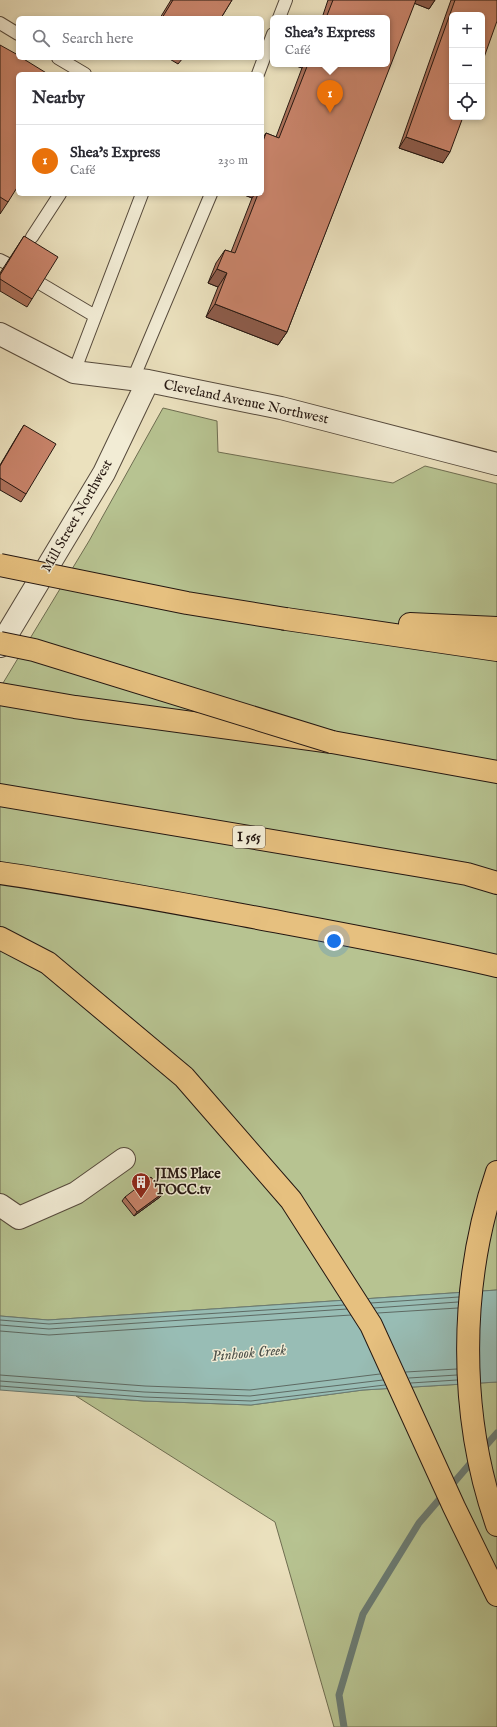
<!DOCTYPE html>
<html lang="en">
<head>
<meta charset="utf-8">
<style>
	body { margin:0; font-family:"IM FELL English",serif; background:#f2f2f3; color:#2b2b33 }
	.controls { position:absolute; right:12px; top:12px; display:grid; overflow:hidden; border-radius:6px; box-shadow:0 2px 6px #0003 }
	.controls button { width:36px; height:36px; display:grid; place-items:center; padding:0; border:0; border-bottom:1px solid #e1e1e2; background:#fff; color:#2b2b33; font:20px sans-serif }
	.you { position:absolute; left:334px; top:941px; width:14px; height:14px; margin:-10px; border:3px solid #fff; border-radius:50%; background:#1a73e8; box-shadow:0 0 0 6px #1a73e833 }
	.badge { display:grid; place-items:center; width:26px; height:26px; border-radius:50%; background:#111827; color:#fff; font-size:13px; font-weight:700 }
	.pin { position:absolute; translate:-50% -33px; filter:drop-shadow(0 1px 2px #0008) }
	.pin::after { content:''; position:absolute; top:21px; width:14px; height:12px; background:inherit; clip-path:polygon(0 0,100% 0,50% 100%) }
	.popup { position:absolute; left:270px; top:15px; width:120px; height:52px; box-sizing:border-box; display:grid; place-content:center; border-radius:6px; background:#fff; filter:drop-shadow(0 1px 3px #0005); font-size:13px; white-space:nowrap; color:#7c7c81 }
	.popup b { font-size:15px; color:#2b2b33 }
	.popup::after { content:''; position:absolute; left:50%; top:100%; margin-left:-8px; border:8px solid transparent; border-top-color:#fff }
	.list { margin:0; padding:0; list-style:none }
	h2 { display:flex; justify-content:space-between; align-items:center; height:52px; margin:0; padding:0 16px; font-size:17px }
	h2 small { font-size:13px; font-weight:400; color:#7c7c81 }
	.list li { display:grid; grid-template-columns:26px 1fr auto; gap:12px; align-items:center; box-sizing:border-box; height:72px; padding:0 16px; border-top:1px solid #e1e1e2 }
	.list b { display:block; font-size:15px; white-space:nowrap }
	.list p { margin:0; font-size:13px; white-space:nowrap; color:#7c7c81 }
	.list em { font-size:13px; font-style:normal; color:#7c7c81 }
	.icon { flex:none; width:22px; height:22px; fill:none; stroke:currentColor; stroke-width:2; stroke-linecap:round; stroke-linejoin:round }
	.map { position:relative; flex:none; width:497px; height:1727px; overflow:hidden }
	.search { position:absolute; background:#fff; box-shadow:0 2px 6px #0003; left:16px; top:16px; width:248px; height:44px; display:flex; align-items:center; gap:10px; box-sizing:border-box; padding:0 14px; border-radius:6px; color:#7c7c81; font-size:15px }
	.panel { position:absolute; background:#fff; box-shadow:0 2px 6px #0003; left:16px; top:72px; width:248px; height:124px; border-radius:6px }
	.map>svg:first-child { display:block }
	.green { fill:#b7c391; stroke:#6e6d51 }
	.water { fill:#98bdb5; stroke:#6a7b73 }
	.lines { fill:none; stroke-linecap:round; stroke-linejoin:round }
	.shore { stroke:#5e6a63; stroke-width:1 }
	.stream { stroke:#6a7b73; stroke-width:7 }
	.service-casing { stroke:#564a3c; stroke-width:14 }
	.minor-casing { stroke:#564a3c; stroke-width:24 }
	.motorway-casing { stroke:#251711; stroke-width:24 }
	.service { stroke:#f2ecd5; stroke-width:12 }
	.minor { stroke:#f2ecd5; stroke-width:22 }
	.motorway { stroke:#e6c07f; stroke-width:22 }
	.motorway-bridge-casing { stroke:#251711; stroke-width:24; stroke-linecap:butt }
	.motorway-bridge { stroke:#e6c07f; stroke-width:22 }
	.wall { fill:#ad725c; stroke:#251711 }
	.shaded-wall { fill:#8d5c4b; stroke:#251711 }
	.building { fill:#c9846b; stroke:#251711 }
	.labels { text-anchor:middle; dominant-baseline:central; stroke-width:3; stroke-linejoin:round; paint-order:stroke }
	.shield { fill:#f2ecd5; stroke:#62574c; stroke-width:1 }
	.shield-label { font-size:13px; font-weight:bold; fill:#251711 }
	.street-label { font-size:14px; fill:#251711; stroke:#f2ecd5 }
	.poi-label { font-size:14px; font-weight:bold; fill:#251711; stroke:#f2ecd5; text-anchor:start }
	.water-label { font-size:15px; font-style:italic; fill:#4d514a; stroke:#f2ecd5 }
</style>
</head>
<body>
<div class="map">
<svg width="497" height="1727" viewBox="0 0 497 1727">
	<rect width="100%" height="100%" fill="#ebe1be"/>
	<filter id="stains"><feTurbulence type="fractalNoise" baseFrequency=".005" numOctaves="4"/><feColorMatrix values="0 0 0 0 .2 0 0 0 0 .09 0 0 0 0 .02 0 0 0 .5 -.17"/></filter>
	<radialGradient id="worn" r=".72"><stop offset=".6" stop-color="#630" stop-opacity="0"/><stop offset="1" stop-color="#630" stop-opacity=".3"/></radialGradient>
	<path class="green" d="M163,408L217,421L218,452L393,483L425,466L497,484V1290L48,1320L0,1316V688L89,541Z
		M497,1382V1727H334L275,1522L76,1396L144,1401L251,1405L363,1390Z"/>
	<path class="water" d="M497,1290V1382L363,1390L251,1405L144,1401L0,1390V1316L48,1320Z"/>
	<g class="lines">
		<path class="shore" d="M371,1303L459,1297
			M374,1308L458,1302
			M378,1313L458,1308
			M0,1320L49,1324L344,1305
			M0,1325L49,1329L347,1309
			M0,1331L49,1335L351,1315
			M406,1372L457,1369
			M0,1375L145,1386L250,1390L380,1374
			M409,1378L457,1375
			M0,1381L144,1392L250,1396L383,1380
			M411,1383L457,1380
			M0,1386L144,1397L251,1401L385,1385"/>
		<path class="stream" d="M482,1450L497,1433
			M344,1727L339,1695L363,1614L419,1523L475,1458"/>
		<defs>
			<path id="service" d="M279,18L286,0
				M0,23L18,34
				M58,58L85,74
				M258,74L273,34
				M32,237L60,194
				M0,260L6,263
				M41,284L95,316
				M74,372L142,194
				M133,379L211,194"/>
			<path id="minor" d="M0,334L74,372L148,381L281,408L497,464
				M0,646L104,473L148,381
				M0,1205L19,1218L76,1193L124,1159"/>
			<path id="motorway" d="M286,619L497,650
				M410,624L497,628
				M0,694L75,707L332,742L497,772
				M0,795L421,866L467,874L497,883
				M0,873C81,885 161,900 242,915C327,931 412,946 497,966
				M0,938L48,963L184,1077L291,1200L371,1325L454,1507L497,1595
				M497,1172C459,1283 458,1414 497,1525"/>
		</defs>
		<use href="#service" class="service-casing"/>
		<use href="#minor" class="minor-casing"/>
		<use href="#motorway" class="motorway-casing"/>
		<use href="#service" class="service"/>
		<use href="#minor" class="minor"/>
		<use href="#motorway" class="motorway"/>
		<defs>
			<path id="motorway-bridge" d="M0,565L187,603L286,619
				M0,643L34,650L332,742"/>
		</defs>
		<use href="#motorway-bridge" class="motorway-bridge-casing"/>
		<use href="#motorway-bridge" class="motorway-bridge"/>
	</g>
	<path class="wall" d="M171,0H232L221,18H160Z
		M328,0H435L429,9L414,3L287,332L278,345L206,317L218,287L208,283L216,263L225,250L231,252L252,198L242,194H262V139L266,133L276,137L302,68L291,64H387V18H322Z
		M451,0H497L443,163L399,148Z
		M0,45L8,202L0,214Z
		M168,58H183L178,64Z
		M24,236L32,299L27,307L0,291V273Z
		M24,425L26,494L21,502L0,490V465L19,433Z
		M163,1193L160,1197L134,1216L122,1201L125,1197Z"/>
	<path class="shaded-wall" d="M412,0H435L429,9L411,2Z
		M291,64H305L302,68Z
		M406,137L450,152L443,163L399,148Z
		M242,194H255L252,198Z
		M217,269L227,273L218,287L208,283Z
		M215,304L287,332L278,345L206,317Z
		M163,1193L160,1197L134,1216L137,1212Z"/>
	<path class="building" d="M173,0H232L221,18H162Z
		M333,0H416L287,332L215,304L227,273L217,269L225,250L235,253L258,194H262V144L266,133L279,138L308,64H387V18H326Z
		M455,0H497V21L482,63V15H452V117H463L450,152L406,137Z
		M0,45L18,55V58H22L48,74H18V186L8,202L0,197Z
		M24,236L58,257L32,299L0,279V275Z
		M24,425L56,444L26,494L0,478V466Z
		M151,1177L163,1193L137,1212L125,1197Z"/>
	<defs>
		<symbol id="building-pin" viewBox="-11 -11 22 30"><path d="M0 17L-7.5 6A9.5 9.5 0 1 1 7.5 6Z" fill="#8f2418" stroke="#f2ecd5"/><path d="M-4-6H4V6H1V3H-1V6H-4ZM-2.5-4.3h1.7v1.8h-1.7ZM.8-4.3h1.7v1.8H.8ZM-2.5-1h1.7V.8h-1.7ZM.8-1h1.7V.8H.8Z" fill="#fff"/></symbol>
	</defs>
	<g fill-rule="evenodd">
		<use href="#building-pin" x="130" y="1171" width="22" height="30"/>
	</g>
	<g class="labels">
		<rect class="shield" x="233" y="826" width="32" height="22" rx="3"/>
		<g class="shield-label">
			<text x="249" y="837">I 565</text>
		</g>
		<g class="street-label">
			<text transform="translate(246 402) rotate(12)">Cleveland Avenue Northwest</text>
			<text transform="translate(77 516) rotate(-60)">Mill Street Northwest</text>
		</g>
		<g class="poi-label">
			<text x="155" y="1174">JIMS Place<tspan x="155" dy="16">TOCC.tv</tspan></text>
		</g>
		<g class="water-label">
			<text transform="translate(249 1353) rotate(-5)">Pinhook Creek</text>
		</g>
	</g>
	<rect width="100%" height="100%" filter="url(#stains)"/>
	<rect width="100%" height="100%" fill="url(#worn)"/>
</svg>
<div class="controls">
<button>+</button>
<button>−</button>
<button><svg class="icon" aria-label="locate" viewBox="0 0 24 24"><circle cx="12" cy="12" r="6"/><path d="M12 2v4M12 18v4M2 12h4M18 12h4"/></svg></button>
</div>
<div class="you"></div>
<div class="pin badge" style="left:330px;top:113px;background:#e8710a">1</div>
<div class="popup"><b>Shea's Express</b>Café</div>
<div class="search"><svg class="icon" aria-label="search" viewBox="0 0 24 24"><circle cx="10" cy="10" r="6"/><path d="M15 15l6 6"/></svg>Search here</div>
<section class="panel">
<h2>Nearby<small></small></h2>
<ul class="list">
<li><span class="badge" style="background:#e8710a">1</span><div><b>Shea's Express</b><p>Café</p></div><em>230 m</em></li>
</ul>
</section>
</div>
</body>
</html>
